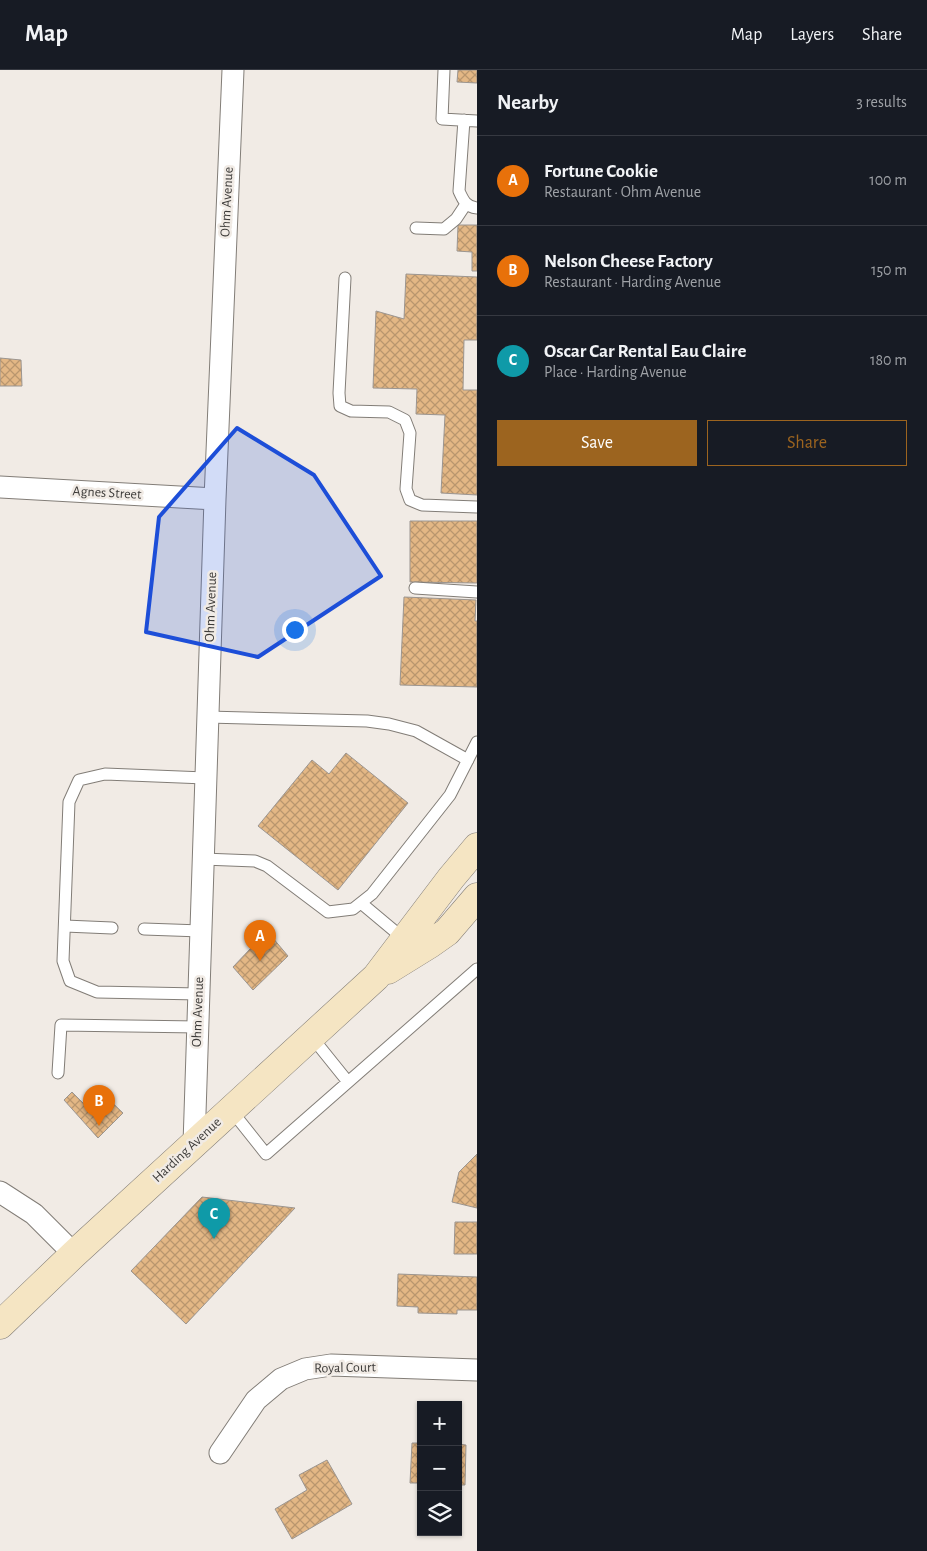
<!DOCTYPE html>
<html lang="en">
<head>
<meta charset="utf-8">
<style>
	body { margin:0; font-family:"Alegreya Sans",sans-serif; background:#242831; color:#f1f3f6 }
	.controls { position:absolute; right:15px; bottom:15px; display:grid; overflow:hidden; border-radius:0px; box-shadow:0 1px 4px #0004 }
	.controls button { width:45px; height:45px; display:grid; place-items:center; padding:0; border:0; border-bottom:1px solid #363941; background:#171b24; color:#f1f3f6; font:25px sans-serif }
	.you { position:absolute; left:294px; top:559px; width:18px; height:18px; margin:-12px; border:4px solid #fff; border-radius:50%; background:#1a73e8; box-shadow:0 0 0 8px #1a73e833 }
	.badge { display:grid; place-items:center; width:32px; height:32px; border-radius:50%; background:#9c641f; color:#fff; font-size:16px; font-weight:700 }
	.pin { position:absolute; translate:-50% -41px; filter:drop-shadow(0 1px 2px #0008) }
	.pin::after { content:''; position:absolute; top:26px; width:18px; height:15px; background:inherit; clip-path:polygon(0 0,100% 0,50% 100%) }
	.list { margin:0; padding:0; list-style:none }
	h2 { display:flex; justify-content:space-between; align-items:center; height:65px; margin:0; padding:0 20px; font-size:21px }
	h2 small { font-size:16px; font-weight:400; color:#9ea1a6 }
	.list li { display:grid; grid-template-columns:32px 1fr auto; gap:15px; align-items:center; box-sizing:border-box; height:90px; padding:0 20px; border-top:1px solid #363941 }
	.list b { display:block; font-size:19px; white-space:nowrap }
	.list p { margin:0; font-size:16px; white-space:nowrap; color:#9ea1a6 }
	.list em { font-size:16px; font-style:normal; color:#9ea1a6 }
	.actions { display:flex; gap:10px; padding:15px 20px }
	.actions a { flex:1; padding:11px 0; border:1px solid #9c641f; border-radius:0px; text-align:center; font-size:18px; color:#9c641f }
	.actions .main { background:#9c641f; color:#fff }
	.icon { flex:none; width:28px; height:28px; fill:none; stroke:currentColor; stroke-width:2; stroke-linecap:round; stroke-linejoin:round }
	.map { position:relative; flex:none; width:477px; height:1481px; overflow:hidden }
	header { display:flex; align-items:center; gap:30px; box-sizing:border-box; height:70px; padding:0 25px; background:#171b24; border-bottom:1px solid #363941 }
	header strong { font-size:24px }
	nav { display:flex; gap:28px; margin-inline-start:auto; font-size:18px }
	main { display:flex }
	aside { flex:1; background:#171b24 }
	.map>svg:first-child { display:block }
	.building { fill:url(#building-cross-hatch); stroke:#9b9590 }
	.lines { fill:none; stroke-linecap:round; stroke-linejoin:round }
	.lane-casing { stroke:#827d77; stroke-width:13 }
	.street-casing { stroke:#827d77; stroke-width:23 }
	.secondary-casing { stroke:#827d77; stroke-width:29 }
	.lane { stroke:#fff; stroke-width:11 }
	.street { stroke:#fff; stroke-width:21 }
	.secondary { stroke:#f5e5c3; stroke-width:28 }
	.marked { fill:#1d4ed8; fill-opacity:0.2; stroke:#1d4ed8; stroke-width:4; stroke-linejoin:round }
	.labels { text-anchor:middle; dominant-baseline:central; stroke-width:5; stroke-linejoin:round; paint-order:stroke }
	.street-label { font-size:14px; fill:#3e3c3a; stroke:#f1ebe5 }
</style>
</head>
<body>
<header>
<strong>Map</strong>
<nav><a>Map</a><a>Layers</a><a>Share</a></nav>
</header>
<main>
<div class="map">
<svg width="477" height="1481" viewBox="0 0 477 1481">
	<defs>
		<pattern id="building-cross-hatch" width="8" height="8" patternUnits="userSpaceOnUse" patternTransform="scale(1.25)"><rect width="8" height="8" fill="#e3b785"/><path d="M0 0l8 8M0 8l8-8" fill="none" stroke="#b9966e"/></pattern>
	</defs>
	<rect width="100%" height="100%" fill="#f1ebe5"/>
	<path class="building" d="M458,0H477V13L457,12Z
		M458,155H477V201H472V182L457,181Z
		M406,204L477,207V270H464L463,320H477V425L441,423L445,345L416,344L417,319L373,318L376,241L404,249Z
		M0,288L21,290L22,316H0Z
		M410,451H477V513L410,512Z
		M404,527L476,530L475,551H477V617L400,615Z
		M346,683L408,733L338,820L258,756L312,690L329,704Z
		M267,861L288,886L253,920L233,897Z
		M72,1022L87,1037L101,1022L123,1043L98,1068L64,1030Z
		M477,1084V1138L452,1132L459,1102Z
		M202,1127L295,1138L186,1254L131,1201Z
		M455,1152H477V1184H454Z
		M398,1204L477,1207V1240H457V1244L418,1243V1237L397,1236Z
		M412,1373H421V1413H410Z
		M458,1374L466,1375L465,1415H458Z
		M327,1390L352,1434L292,1469L275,1439L307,1420L299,1405Z"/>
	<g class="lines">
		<defs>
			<path id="lane" d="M444,0L442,49L477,51
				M464,50L459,121C463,130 466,137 477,138
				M416,158L444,159L456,149L466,134
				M345,208L339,323L340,336L351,341L389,342L405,350L410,363L406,419L410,430L422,435L477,437
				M415,518L477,522
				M207,647L367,651L389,654L416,661L468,690
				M203,789L255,791L267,796L328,842L353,839L372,824L450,725L477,672
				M361,833L404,869
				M65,856L112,858
				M144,859L201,861
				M199,924L97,922L70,911L63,891L69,732L79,710L105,704L205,708
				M311,966L348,1012
				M58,1003L61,955L198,957
				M231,1040L266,1084L477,899"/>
			<path id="street" d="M0,417L215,429
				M194,1074L215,429L233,0
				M0,1122L34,1144L74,1184
				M220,1383L256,1330L281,1309L305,1299L331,1295L477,1300"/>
			<path id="secondary" d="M388,900L430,874L447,862L477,827
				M0,1255L74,1184L376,907L451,808L477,777"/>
		</defs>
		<use href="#lane" class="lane-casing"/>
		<use href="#street" class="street-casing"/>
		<use href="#secondary" class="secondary-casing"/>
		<use href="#lane" class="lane"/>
		<use href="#street" class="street"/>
		<use href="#secondary" class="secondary"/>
	</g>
	<path class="marked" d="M237,358L314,405L381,506L258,587L146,562L159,447Z"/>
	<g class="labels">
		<g class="street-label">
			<text transform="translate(227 132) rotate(-87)">Ohm Avenue</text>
			<text transform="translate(107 423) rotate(3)">Agnes Street</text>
			<text transform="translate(211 537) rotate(-88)">Ohm Avenue</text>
			<text transform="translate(198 942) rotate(-88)">Ohm Avenue</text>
			<text transform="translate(187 1080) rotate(-43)">Harding Avenue</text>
			<text transform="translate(345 1298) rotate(-1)">Royal Court</text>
		</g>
	</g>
</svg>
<div class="controls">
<button>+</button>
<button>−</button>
<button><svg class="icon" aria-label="layers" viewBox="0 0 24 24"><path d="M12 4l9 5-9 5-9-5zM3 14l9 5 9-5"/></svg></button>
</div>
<div class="you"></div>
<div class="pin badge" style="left:260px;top:891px;background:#e8710a">A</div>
<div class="pin badge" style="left:99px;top:1056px;background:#e8710a">B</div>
<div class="pin badge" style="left:214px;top:1169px;background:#0f9aa8">C</div>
</div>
<aside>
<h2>Nearby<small>3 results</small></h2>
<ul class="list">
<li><span class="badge" style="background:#e8710a">A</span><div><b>Fortune Cookie</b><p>Restaurant · Ohm Avenue</p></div><em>100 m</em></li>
<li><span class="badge" style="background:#e8710a">B</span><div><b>Nelson Cheese Factory</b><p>Restaurant · Harding Avenue</p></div><em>150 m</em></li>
<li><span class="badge" style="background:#0f9aa8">C</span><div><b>Oscar Car Rental Eau Claire</b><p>Place · Harding Avenue</p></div><em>180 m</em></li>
</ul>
<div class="actions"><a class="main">Save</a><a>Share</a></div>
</aside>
</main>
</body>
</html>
